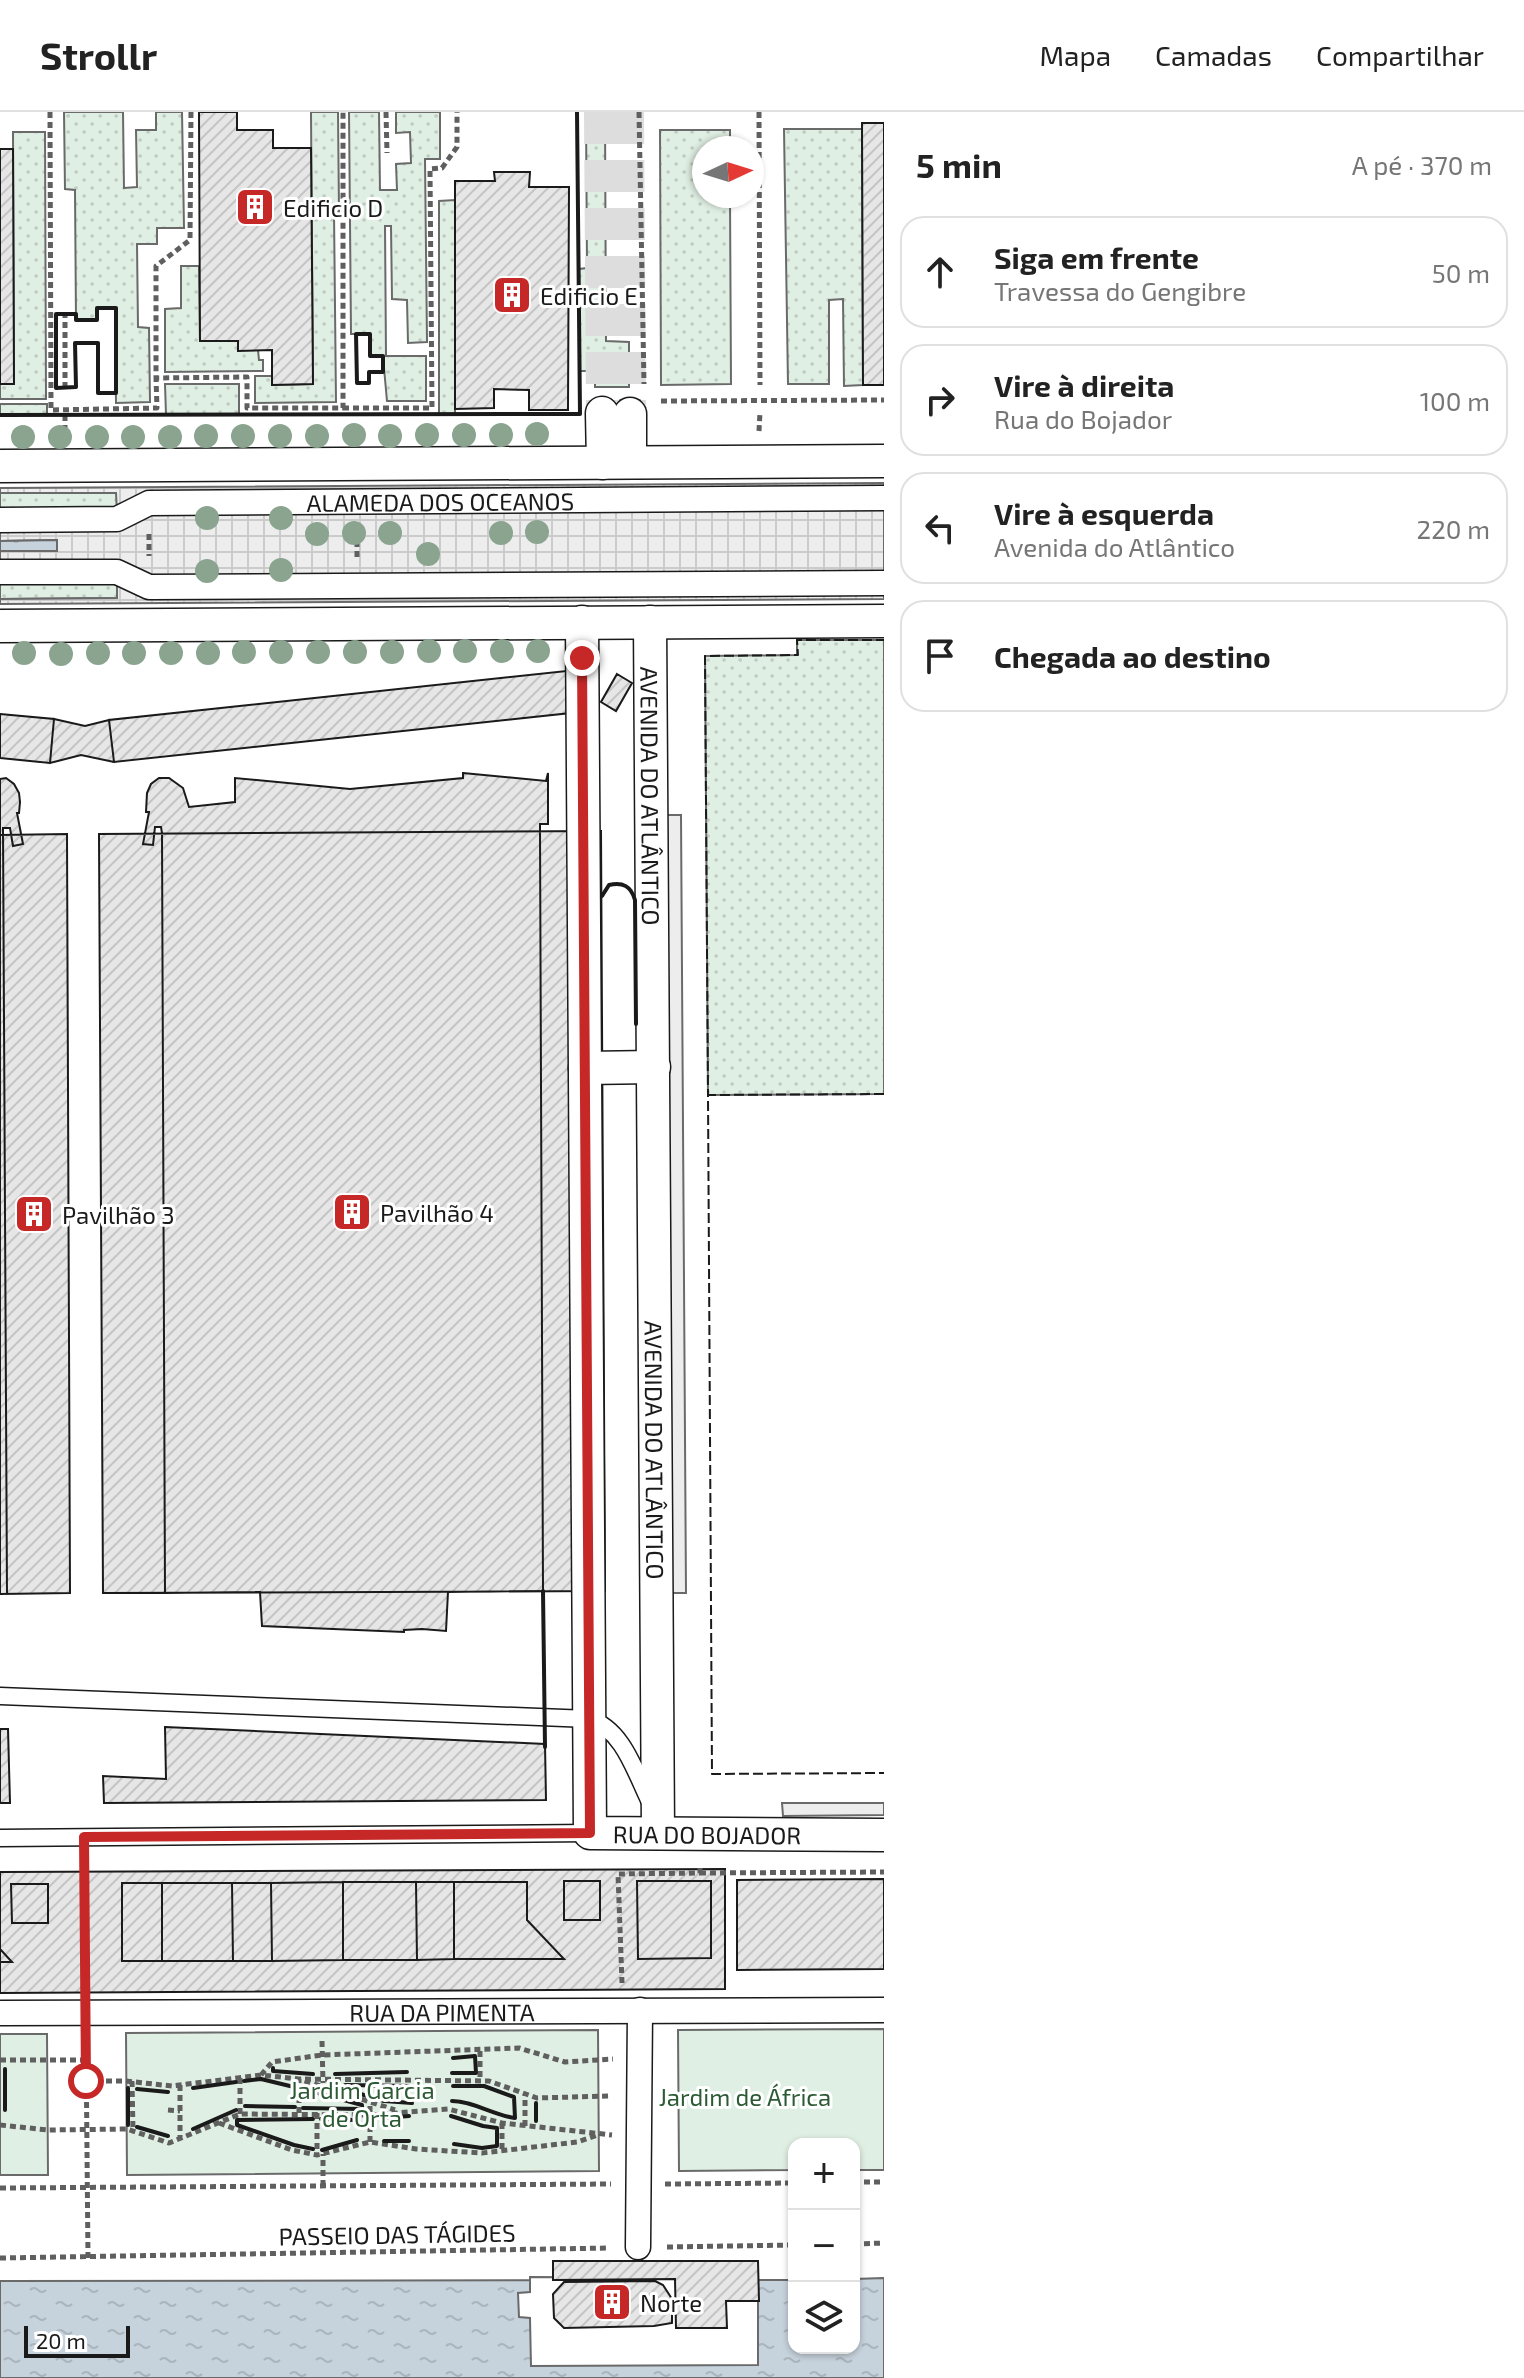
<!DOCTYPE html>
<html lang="pt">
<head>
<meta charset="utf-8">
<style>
	body { margin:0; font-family:"Exo 2",sans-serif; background:#f2f2f2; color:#222 }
	.controls { position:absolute; right:24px; bottom:24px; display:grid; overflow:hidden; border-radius:16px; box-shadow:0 2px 6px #0004 }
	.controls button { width:72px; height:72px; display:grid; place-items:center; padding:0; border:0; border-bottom:2px solid #e0e0e0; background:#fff; color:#222; font:40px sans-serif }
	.compass { position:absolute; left:692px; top:24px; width:72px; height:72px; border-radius:50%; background:#fff; box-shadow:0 2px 6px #0004; rotate:86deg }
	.scale { position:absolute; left:24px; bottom:20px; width:106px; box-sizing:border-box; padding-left:8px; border:4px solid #1a1a1a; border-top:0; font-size:22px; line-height:28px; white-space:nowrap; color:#1a1a1a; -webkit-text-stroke:6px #fff; paint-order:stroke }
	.stop { position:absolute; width:24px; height:24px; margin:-18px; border:6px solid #c62828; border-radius:50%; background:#fff }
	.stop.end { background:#c62828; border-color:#fff; box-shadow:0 2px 8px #0008 }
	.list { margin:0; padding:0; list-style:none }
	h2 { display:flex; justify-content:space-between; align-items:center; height:104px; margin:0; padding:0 32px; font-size:34px }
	h2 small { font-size:26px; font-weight:400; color:#767676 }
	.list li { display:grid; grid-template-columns:52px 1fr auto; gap:24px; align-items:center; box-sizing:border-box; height:112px; margin:0 16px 16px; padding:0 16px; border:2px solid #e0e0e0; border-radius:24px }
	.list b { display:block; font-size:30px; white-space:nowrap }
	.list p { margin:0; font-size:26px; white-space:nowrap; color:#767676 }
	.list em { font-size:26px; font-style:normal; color:#767676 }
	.icon { flex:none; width:44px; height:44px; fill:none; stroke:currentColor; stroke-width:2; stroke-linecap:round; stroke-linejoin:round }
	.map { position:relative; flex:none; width:884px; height:2266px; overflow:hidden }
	header { display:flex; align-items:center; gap:48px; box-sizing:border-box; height:112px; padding:0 40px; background:#fff; border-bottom:2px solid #e0e0e0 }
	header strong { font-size:38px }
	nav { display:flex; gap:44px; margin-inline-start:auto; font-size:28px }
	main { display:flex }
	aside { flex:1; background:#fff }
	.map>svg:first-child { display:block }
	.grass { fill:url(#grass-dots); stroke:#6a6a6a; stroke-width:2 }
	.green { fill:#e0efe3; stroke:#6a6a6a; stroke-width:2 }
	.parking { fill:#ededed; stroke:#6a6a6a; stroke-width:2 }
	.plaza { fill:url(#plaza-grid); stroke:#6a6a6a; stroke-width:2 }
	.water { fill:url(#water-ripples); stroke:#6a6a6a; stroke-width:2 }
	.pier { fill:#fff; stroke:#6a6a6a; stroke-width:2 }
	.building { fill:url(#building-hatch); stroke:#1a1a1a; stroke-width:2 }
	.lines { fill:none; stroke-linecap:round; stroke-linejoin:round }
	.minor-tunnel { stroke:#ddd; stroke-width:32; stroke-dasharray:32 16; stroke-linecap:butt }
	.service-casing { stroke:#1a1a1a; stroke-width:19 }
	.pedestrian-casing { stroke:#1a1a1a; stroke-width:27 }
	.minor-casing { stroke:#1a1a1a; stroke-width:35 }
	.path { stroke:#5f5f5f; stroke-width:5; stroke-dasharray:6 4; stroke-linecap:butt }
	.service { stroke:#fff; stroke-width:16 }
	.pedestrian { stroke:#fff; stroke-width:24 }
	.minor { stroke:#fff; stroke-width:32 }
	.fence { stroke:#1a1a1a; stroke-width:2; stroke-dasharray:10 4; stroke-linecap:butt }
	.wall { stroke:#1a1a1a; stroke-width:4 }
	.tree { fill:#8aa48f }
	.route { stroke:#c62828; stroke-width:10 }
	.labels { text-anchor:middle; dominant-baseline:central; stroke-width:6; stroke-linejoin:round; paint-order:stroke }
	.poi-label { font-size:24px; fill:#1a1a1a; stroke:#fff; text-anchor:start }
	.street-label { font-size:24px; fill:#1a1a1a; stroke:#fff }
	.park-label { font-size:24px; fill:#2b5a34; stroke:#fff }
</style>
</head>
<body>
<header>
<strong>Strollr</strong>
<nav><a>Mapa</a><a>Camadas</a><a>Compartilhar</a></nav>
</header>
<main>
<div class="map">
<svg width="884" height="2266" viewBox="0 0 884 2266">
	<defs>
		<pattern id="grass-dots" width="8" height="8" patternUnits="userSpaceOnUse" patternTransform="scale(2)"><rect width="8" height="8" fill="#e0efe3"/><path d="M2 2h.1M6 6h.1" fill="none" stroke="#c0ccc2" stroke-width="1.8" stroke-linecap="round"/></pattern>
		<pattern id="plaza-grid" width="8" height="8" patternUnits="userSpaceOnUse" patternTransform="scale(2)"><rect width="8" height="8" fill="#ededed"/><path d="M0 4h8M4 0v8" fill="none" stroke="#cbcbcb"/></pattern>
		<pattern id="water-ripples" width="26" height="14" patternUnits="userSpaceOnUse" patternTransform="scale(2)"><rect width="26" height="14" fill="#c6d2dc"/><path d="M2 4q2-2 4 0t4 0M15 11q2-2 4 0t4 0" fill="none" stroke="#aab4bc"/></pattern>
		<pattern id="building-hatch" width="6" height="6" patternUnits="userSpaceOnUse" patternTransform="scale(2)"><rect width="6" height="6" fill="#e6e6e6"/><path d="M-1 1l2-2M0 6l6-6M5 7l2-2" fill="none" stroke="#c5c5c5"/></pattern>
	</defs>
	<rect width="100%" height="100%" fill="#fff"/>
	<path class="grass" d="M64,0H123L124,76L137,75L136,18H156V0H182L184,116H157V132H137L138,215L149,216L150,290L116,291L115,196H97V208H76L75,78L65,77Z
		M311,0H338L339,100H334L336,290L255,291V264H272V273L313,272Z
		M349,0H379L380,78H397L396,52L411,51L410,20L396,21V0H440V47H425L427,230L408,231L407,188L392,187L391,114H385L386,244H426V289H387L383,245L370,244V222H351Z
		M586,3H605L606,229L629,230V275H595V259H580L579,157L587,156Z
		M784,17H862L863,273L844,274L843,187L829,188V272H788Z
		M660,18H730V36H704V84H730L731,272L661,273Z
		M13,20H45L46,287H0V272L14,271Z
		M455,88V302H439V89Z
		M181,154H199L200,229H238V238H258L259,248H263V259L165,260V197L181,196Z
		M165,272H239V302L166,303Z
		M0,292H47V303H0Z
		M0,381H117V402H0Z
		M117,465V486L0,487V466Z
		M797,528H884V982L708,983L705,544L797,543Z"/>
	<path class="green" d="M884,1917V2058H854V2032H794V2058L679,2059L678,1918Z
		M598,1918L599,2059L127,2063L126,1921Z
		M0,1922H47L48,2063H0Z"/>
	<path class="parking" d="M667,703H681L686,1481H672Z
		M782,1691H884V1703L783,1704Z"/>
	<path class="plaza" d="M884,371V487L0,492V487L117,486V465L0,466V439H56V428L0,429V402L117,401L116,381H0V376Z"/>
	<path class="water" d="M57,428V439H0V429Z
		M884,2166V2266H0V2169L794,2168V2236H854V2167Z"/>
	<path class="pier" d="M530,2165L758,2166V2253L531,2254L530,2206L519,2205L518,2181L530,2180Z"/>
	<path class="building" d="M199,0H237V18H273V36H311L313,272L272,273V238L238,239V229H200Z
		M862,11H884V273H863Z
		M0,37H13L14,272H0Z
		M494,60H530L529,75H569L568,298H529V278L494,277V296L455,297V69H495Z
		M585,557L589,599L114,650L109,608Z
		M617,562L632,571L616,599L601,590Z
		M0,602L54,607L50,651L0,646Z
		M54,607L85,614L109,608L114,650L81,643L50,651Z
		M463,661L546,669L548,661V712H540V720L543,1479L448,1480L446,1519L422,1517L404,1518V1520L262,1514L260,1480L165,1481L162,721L161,715H155L153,733L143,732L149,700H146L147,681L151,672L159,666H169L183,676L189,695L235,690V666L350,677L463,666Z
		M6,666L14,672L19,681L20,690L19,701H17L23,732L13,734L10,716H3L7,1482H0V667Z
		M601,719L605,1479L103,1481L99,722Z
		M67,722L70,1481L0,1482V723Z
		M165,1615L545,1632L546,1688L104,1691L103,1664L166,1667Z
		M0,1617H8L10,1691H0Z
		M725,1757V1877L0,1881V1760Z
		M884,1767V1857L737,1858V1768Z
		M564,1769H600V1808H564Z
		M637,1769H711V1846L638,1847Z
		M343,1770V1848L272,1849L271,1771Z
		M343,1770H416L417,1848H343Z
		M416,1770H454V1847L417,1848Z
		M454,1770H527V1808L564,1847H454Z
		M122,1771H162V1849H122Z
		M162,1771H232L233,1849H162Z
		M232,1771H271L272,1849H233Z
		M11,1772H48V1811H12Z
		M0,1837L12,1850H0Z
		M553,2149H758L759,2189H726L727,2216H676L675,2167L553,2168Z
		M655,2169L663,2173L672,2187V2211L654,2214L564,2216L554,2206L553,2182L564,2170Z"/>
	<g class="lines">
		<path class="minor-tunnel" d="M600,0L602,301
			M628,0L630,302"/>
		<defs>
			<path id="service" d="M0,1584L589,1607C624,1617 636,1663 652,1694
				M0,1726L590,1721"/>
			<g id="pedestrian">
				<path id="s1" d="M0,408L117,407L149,391L884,386"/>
				<path d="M0,460H117L149,475L884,471"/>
				<path id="s2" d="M0,1901L884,1898"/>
				<path d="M638,2135L640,1898"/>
			</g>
			<g id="minor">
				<path d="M602,301L603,351"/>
				<path d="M630,302V350"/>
				<path d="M0,354L884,349"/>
				<path id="s3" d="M582,510L590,1721L884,1723"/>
				<path id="s4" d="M650,510L658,1721"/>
				<path d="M0,514L884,509"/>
				<path d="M585,956L654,955"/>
			</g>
		</defs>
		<use href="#service" class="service-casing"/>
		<use href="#pedestrian" class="pedestrian-casing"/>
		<use href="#minor" class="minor-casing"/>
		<path class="path" d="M50,0L51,298L157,296L156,266
			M191,0L190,128L156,154V266L247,265V296H343V0
			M386,0L387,41
			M639,0L644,272
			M759,0L760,273
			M65,276V202
			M661,289L884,288
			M343,296H432L430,57L442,56L457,35V0
			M65,303V322
			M759,319L760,300
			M357,419V445
			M149,422V444
			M85,1750V1872
			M700,1761L884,1760
			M622,1871L618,1762L700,1761V1754
			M322,1929L323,1971
			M86,1930L88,2146
			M480,1939V1968
			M0,1948H86
			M261,1963L272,1950L322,1943L519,1936L565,1950L613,1947
			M86,1969H126L172,1974L261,1963L299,1967L395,1998
			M132,1969L133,2019
			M180,1973V2026
			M168,1998L180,1999
			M299,2001V1967L489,1969L537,1986L609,1984
			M317,2001V2043
			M240,2002V1965
			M219,2011L292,2038L317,2043L370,2030L416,2037L482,2041L577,2030L598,2023
			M502,2011V2039
			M0,2013L48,2018L127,2017L169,2031L240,2002L370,2003L448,1997L502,2011L612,2023
			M525,2014V1982
			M370,2030V1990
			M854,2070H884
			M665,2072L794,2071
			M323,2074V2042
			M0,2076L611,2072
			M854,2132L884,2131
			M667,2135L794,2133
			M0,2146L609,2136"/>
		<use href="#service" class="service"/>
		<use href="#pedestrian" class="pedestrian"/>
		<use href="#minor" class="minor"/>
		<path class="fence" d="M884,982L708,983L712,1662L884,1661
			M712,983H708L705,544L798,543L797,528H884"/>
		<path class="wall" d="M97,196H116V281H98V231H75L76,275L56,276V202H76V208H97Z
			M356,222H370V244H383V260H369V271H357Z
			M0,303L580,302L577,0
			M602,784L609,773C623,770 631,774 635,788L636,912
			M543,1479L545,1635
			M273,1956V1959L313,1962
			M452,1961H476L475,1944L453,1946
			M335,1962L407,1960
			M244,1969L261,1967L294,1975
			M412,1974L345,1973L344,1977L384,1989L412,1991
			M128,1976V2013
			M193,1976L236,1970
			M137,1977L168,1980
			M303,1977L362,1993V1997L303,1996
			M452,1989C473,1989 493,2003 515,2006L514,1985L484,1974H453
			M536,1991V2009
			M245,1994L295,1995
			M5,1998V1957
			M451,2004L483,2014L497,2016V2034L482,2036L454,2032
			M384,2006L409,2004
			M313,2007L237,2008V2013L294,2033L313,2037
			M321,2007L356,2008
			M137,2015L168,2024
			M193,2017L236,1998
			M384,2029H409
			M322,2038L357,2028"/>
	</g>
	<g class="tree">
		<circle cx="537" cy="322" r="12"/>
		<circle cx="354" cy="323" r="12"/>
		<circle cx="427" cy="323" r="12"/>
		<circle cx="464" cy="323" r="12"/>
		<circle cx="501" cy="323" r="12"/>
		<circle cx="206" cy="324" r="12"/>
		<circle cx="243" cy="324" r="12"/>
		<circle cx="280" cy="324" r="12"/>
		<circle cx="317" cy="324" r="12"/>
		<circle cx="390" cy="324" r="12"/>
		<circle cx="23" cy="325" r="12"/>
		<circle cx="60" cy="325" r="12"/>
		<circle cx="97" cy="325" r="12"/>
		<circle cx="133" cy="325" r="12"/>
		<circle cx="170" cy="325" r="12"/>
		<circle cx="207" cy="406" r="12"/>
		<circle cx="281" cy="406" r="12"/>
		<circle cx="537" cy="420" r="12"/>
		<circle cx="354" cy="421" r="12"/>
		<circle cx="390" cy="421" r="12"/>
		<circle cx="501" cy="421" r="12"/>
		<circle cx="317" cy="422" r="12"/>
		<circle cx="428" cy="442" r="12"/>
		<circle cx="281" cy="458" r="12"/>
		<circle cx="207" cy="459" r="12"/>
		<circle cx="429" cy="539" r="12"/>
		<circle cx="465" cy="539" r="12"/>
		<circle cx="502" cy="539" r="12"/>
		<circle cx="538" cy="539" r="12"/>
		<circle cx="244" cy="540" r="12"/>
		<circle cx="281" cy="540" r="12"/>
		<circle cx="318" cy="540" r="12"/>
		<circle cx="355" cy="540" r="12"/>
		<circle cx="392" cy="540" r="12"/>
		<circle cx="24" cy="541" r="12"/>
		<circle cx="98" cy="541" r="12"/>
		<circle cx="134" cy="541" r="12"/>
		<circle cx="171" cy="541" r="12"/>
		<circle cx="208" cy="541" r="12"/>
		<circle cx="61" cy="542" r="12"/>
	</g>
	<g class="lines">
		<path class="route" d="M86,1969L84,1725L590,1721L582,546"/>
	</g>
	<defs>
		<symbol id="building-square" viewBox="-11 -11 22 22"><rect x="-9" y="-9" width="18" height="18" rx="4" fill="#c62828" stroke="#fff"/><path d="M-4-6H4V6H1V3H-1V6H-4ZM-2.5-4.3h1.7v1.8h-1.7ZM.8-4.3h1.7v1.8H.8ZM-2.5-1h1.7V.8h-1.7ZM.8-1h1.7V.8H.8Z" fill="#fff"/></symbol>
	</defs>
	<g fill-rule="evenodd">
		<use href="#building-square" x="233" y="73" width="44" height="44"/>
		<use href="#building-square" x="490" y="161" width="44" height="44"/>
		<use href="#building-square" x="330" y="1078" width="44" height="44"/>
		<use href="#building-square" x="12" y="1080" width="44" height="44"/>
		<use href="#building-square" x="590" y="2168" width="44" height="44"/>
	</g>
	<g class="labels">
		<g class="poi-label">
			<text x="283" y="95">Edificio D</text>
			<text x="540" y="183">Edificio E</text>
			<text x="380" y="1100">Pavilhão 4</text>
			<text x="62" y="1102">Pavilhão 3</text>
			<text x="640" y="2190">Norte</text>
		</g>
		<g class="street-label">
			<text stroke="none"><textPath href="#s1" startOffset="444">ALAMEDA DOS OCEANOS</textPath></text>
			<text stroke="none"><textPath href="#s4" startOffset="174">AVENIDA DO ATLÂNTICO</textPath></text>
			<text stroke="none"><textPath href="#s4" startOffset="828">AVENIDA DO ATLÂNTICO</textPath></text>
			<text stroke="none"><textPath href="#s3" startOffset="1328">RUA DO BOJADOR</textPath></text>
			<text stroke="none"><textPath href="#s2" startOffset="442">RUA DA PIMENTA</textPath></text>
			<text transform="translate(397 2122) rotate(-1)">PASSEIO DAS TÁGIDES</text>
		</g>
		<g class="park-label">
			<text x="362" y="1977">Jardim Garcia<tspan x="362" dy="28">de Orta</tspan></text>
			<text x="745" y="1984">Jardim de África</text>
		</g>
	</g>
</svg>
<div class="controls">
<button>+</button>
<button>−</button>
<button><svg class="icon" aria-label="layers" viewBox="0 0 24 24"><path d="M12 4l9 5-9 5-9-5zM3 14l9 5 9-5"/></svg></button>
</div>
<svg class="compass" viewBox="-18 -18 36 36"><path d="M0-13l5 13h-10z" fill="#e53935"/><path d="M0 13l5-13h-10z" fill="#767676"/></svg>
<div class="scale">20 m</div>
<div class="stop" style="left:86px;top:1969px"></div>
<div class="stop end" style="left:582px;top:546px"></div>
</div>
<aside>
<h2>5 min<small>A pé · 370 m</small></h2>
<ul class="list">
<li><svg class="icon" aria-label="ahead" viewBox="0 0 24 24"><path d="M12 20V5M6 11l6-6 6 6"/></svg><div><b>Siga em frente</b><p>Travessa do Gengibre</p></div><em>50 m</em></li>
<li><svg class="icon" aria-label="right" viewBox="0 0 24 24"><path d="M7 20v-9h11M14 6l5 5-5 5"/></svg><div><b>Vire à direita</b><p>Rua do Bojador</p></div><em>100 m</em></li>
<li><svg class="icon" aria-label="left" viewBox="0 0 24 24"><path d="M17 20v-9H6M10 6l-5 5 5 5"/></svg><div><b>Vire à esquerda</b><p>Avenida do Atlântico</p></div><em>220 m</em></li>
<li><svg class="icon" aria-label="arrive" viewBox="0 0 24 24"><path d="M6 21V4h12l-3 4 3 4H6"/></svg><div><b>Chegada ao destino</b></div></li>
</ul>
</aside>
</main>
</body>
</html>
